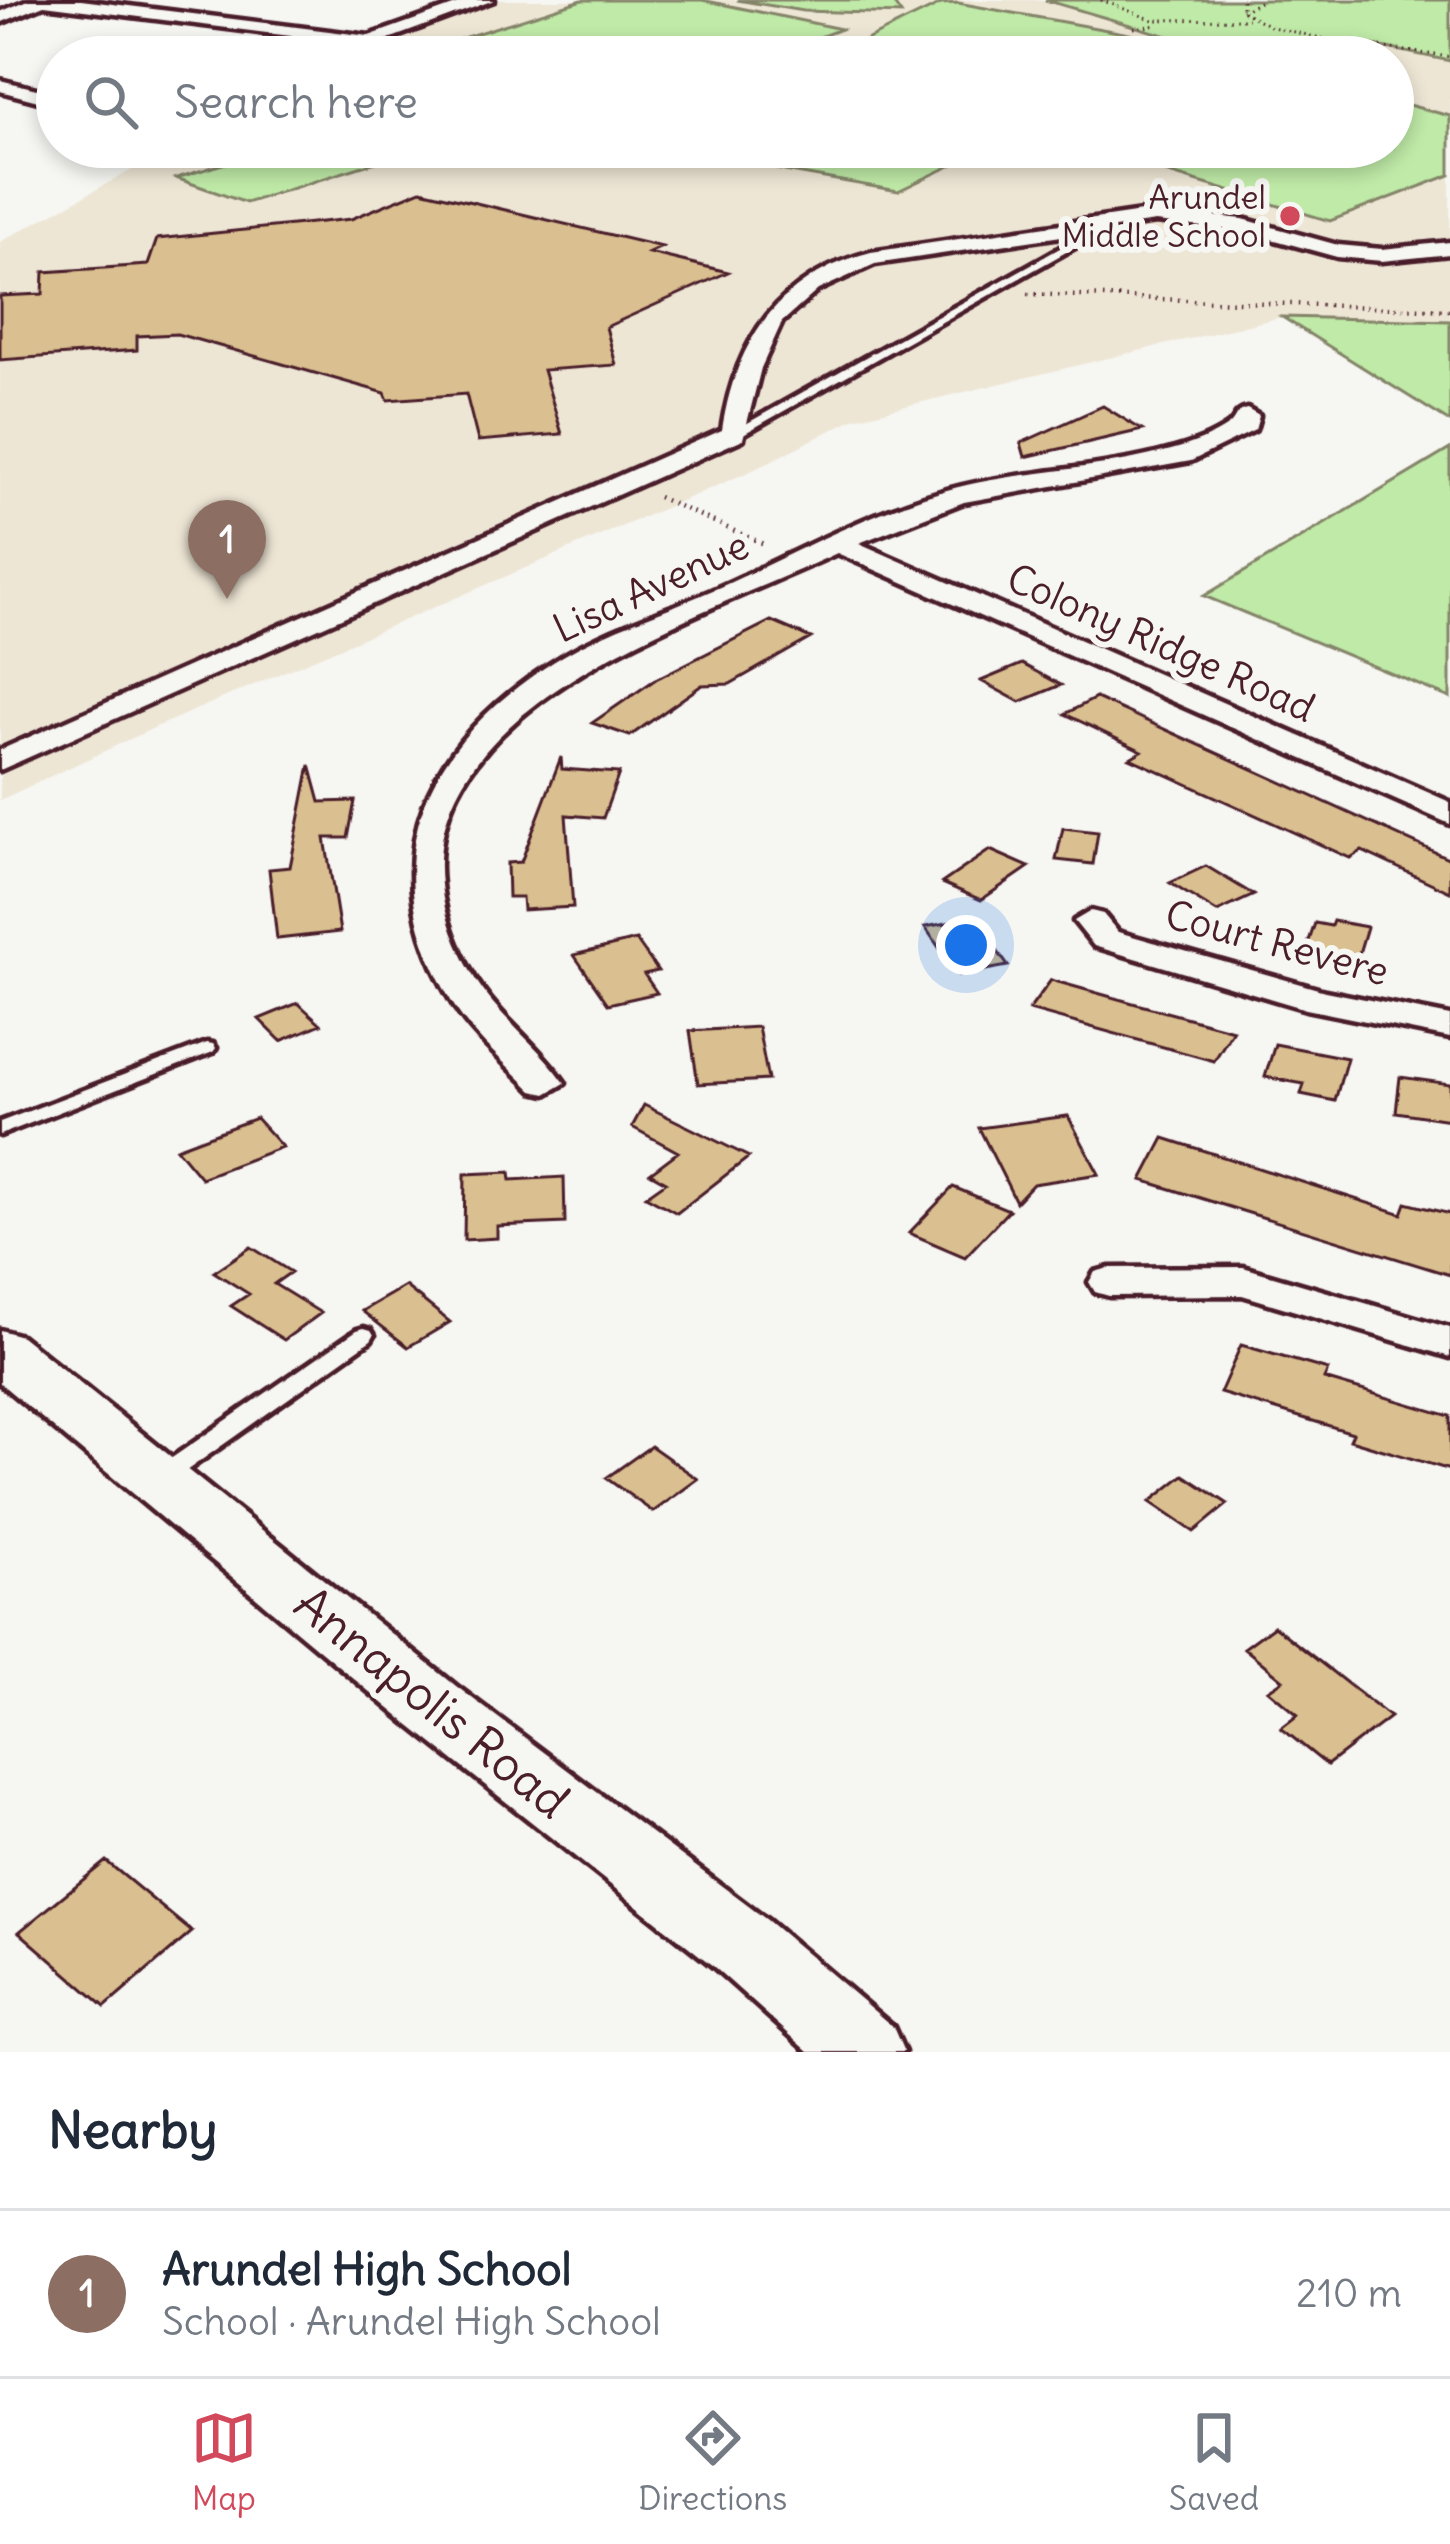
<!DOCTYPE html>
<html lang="en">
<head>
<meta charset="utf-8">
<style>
	body { margin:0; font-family:Delius,sans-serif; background:#f6f6f7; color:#1f2937 }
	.you { position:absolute; left:966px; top:945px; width:42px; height:42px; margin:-30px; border:9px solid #fff; border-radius:50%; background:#1a73e8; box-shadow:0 0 0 18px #1a73e833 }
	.badge { display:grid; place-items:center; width:78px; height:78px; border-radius:50%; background:#d1495b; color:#fff; font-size:39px; font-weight:700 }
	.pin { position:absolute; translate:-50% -99px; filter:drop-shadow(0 3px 6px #0008) }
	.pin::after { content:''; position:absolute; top:63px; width:42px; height:36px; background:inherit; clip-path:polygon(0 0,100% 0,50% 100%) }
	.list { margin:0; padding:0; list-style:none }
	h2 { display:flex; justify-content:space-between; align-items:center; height:156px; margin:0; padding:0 48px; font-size:51px }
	h2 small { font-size:39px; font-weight:400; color:#747a83 }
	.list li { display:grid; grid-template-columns:78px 1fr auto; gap:36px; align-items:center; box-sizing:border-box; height:168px; padding:0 48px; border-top:3px solid #e0e1e3 }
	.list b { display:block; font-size:45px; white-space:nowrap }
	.list p { margin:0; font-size:39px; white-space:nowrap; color:#747a83 }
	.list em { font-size:39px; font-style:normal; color:#747a83 }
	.icon { flex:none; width:66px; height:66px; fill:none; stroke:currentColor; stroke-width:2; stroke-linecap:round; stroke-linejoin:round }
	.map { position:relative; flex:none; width:1450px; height:2052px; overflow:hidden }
	.search { position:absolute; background:#fff; box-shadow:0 6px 18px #0003; left:36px; right:36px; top:36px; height:132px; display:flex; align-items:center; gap:30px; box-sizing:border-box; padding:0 42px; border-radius:66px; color:#747a83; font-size:45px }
	.sheet { height:324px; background:#fff }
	nav { display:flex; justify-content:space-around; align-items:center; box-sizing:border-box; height:168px; border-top:3px solid #e0e1e3; background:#fff; font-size:33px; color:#747a83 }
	nav a { display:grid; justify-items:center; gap:6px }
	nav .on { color:#d1495b }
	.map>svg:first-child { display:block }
	.built { fill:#eee6d5 }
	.green { fill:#bfeaa7; stroke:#848469; stroke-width:3 }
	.building { fill:#dac090; stroke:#4a1f2b; stroke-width:3 }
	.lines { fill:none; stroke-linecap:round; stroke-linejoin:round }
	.lane-casing { stroke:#4a1f2b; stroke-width:9 }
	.street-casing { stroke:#4a1f2b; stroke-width:9 }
	.secondary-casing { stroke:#4a1f2b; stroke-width:9 }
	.path-far1 { stroke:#4a1f2b; stroke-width:3; stroke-dasharray:1.5 4.5; stroke-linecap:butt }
	.path { stroke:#4a1f2b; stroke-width:4.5; stroke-dasharray:1.5 6; stroke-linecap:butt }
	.lane { fill:#f6f6f2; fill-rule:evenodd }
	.street { fill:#f6f6f2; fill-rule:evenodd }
	.secondary { fill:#f6f6f2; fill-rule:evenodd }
	.poi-dot { fill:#d1495b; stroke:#f6f6f2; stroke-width:4.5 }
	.labels { text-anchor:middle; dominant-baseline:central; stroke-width:12; stroke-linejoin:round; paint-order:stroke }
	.far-poi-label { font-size:33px; fill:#4a1f2b; stroke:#f6f6f2; text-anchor:end }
	.street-label { font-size:39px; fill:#4a1f2b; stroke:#f6f6f2 }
	.near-street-label { font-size:48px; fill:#4a1f2b; stroke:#f6f6f2 }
</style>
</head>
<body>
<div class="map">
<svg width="1450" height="2052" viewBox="0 0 1450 2052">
	<rect width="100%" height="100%" fill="#f6f6f2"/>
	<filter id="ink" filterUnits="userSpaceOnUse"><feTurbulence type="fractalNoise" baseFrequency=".00833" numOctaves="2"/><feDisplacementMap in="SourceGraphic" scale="24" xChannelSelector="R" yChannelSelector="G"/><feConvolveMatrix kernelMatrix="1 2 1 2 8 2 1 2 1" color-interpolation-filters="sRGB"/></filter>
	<g filter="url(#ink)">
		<path class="built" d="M501,0H1450V422L1282,317L855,418L751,471L158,726L0,800V242L174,147H1393V57H339L370,41Z"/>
		<path class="green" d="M582,0H702L841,29L767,57H403Z
			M737,0H891L901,14L803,11Z
			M1045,0H1450V61L1372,45L1215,50Z
			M958,3L1152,38L1109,57L835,55L941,4Z
			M1393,101L1450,116V175L1330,221L1148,167L1207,147H1393Z
			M279,147H410L417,149L246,203L176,178Z
			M692,147H990L898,191L785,171Z
			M1282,317L1450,321V422Z
			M1450,449V698L1204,596Z"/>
		<path class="building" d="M421,190L662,247L649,253L728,272L606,327L616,365L543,370L562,434L478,441L466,394L388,400L385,393L177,334L137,336V350L0,360V296L43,294L44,272L148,265L157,239L351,219Z
			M1103,406L1142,430L1025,457L1021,443Z
			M771,621L811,638L730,684L702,685L630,736L592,723L656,679Z
			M1022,664L1061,685L1020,702L981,681Z
			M1096,698L1450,859V892L1362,851L1350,858L1130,758L1142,751L1065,714Z
			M561,757L562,769L619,773L603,818L566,815L573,907L523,910L522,897H508L507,863L521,862Z
			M310,765L320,802L355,801L348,838H325L340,932L277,939L269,869L290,867Z
			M1063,828L1098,832L1093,864L1056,860Z
			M990,850L1029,867L981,900L942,883Z
			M1206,866L1254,895L1217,912L1170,883Z
			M974,918L1008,966L958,975L925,927Z
			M1333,921L1367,927L1356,963L1305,953L1315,923L1331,926Z
			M636,940L658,971L644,974L657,993L608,1004L574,955Z
			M1051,980L1140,1005L1233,1030L1214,1061L1029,1010Z
			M298,1003L321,1024L281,1041L259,1019Z
			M758,1027L768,1080L698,1084L690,1031Z
			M1275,1044L1347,1058L1335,1101L1301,1094L1304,1084L1265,1077Z
			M1400,1077L1450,1084V1120L1396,1112Z
			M644,1105L749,1157L677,1213L646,1196L666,1182L650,1173L678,1152L632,1127Z
			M1068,1116L1099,1174L1033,1184L1016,1202L979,1128Z
			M256,1118L282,1147L201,1178L176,1148Z
			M1164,1138L1402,1214L1406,1203L1450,1214V1275L1142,1180Z
			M510,1172L511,1180L564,1177L565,1223L497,1226V1238L464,1240L465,1174Z
			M953,1187L1009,1210L965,1257L909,1233Z
			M251,1247L291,1272L274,1284L321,1313L284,1340L231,1306L249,1294L214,1272Z
			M405,1286L450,1322L408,1347L362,1311Z
			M1241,1345L1328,1370L1324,1379L1450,1416V1470L1350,1440L1353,1433L1220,1393Z
			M651,1446L698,1479L653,1512L606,1478Z
			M1184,1475L1228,1504L1194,1532L1150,1502Z
			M1274,1626L1390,1717L1327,1765L1281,1728L1298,1715L1268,1690L1283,1680L1244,1648Z
			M106,1861L192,1932L105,2007L19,1932Z"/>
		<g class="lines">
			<defs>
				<path id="lane" d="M1110,220L1115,223L1114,225L738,437L728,434Z
					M207,1043L213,1044L216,1048L213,1052L0,1135V1122Z
					M364,1328L371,1330L374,1335L371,1340L169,1483L161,1485L153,1483L150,1477L153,1471L357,1330Z"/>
				<path id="street" d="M28,0H81L369,36L470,0H494L370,46L44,5L0,23V12Z
					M0,80L57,94V106L0,91Z
					M1155,210L1243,219L1338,245L1382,249L1450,242V254L1382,261L1337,257L1242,231L1155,222L875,264L818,290L782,322L761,368L743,439L0,770V750L722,430C736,339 780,276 871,252Z
					M1247,409L1259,416L1255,430L1191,461L964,502L859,543L1450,802V824L837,553C687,624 351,721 462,955C490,1014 531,1035 565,1083L546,1094L533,1091C506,1063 474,1038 453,1004C365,858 427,738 563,656C610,628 663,612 713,590C790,556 865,513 947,490C1020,470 1098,471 1171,450C1190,445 1212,437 1229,425C1237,418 1234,412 1247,409Z
					M1091,911L1103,914L1118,932L1325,991L1450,1016V1038L1306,1009L1094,946L1074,921Z
					M1243,1267L1450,1328V1357L1242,1295L1109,1296L1095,1292L1089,1282L1095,1272L1109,1268Z"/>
				<path id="secondary" d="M0,1330L21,1336L456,1686L767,1920L893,2027L904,2052H809L713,1966L408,1724L0,1383Z"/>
			</defs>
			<use href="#lane" class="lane-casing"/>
			<use href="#street" class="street-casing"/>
			<use href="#secondary" class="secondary-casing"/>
			<path class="path-far1" d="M1101,0L1153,20L1248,19
				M1242,0V11L1272,27L1334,41L1450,57
				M1242,11L1263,0
				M1134,28L1157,25"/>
			<path class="path" d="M1028,294L1450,310
				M658,497L766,545"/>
			<use href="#lane" class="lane"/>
			<use href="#street" class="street"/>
			<use href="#secondary" class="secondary"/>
		</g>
	</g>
	<circle class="poi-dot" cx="1290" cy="216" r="12"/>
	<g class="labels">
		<g class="far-poi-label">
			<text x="1266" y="197">Arundel<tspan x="1266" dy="38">Middle School</tspan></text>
		</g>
		<g class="street-label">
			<text transform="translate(651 587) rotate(-25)">Lisa Avenue</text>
			<text transform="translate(1161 643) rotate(24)">Colony Ridge Road</text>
			<text transform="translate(1277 943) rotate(15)">Court Revere</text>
		</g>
		<g class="near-street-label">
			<text transform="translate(432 1702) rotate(39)">Annapolis Road</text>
		</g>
	</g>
</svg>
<div class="you"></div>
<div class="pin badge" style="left:227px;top:599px;background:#8d6e63">1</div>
<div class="search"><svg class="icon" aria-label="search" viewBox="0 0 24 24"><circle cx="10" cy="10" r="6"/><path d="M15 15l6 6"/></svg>Search here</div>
</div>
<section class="sheet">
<h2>Nearby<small></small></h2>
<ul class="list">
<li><span class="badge" style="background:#8d6e63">1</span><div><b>Arundel High School</b><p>School · Arundel High School</p></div><em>210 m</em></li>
</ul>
</section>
<nav>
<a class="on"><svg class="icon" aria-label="map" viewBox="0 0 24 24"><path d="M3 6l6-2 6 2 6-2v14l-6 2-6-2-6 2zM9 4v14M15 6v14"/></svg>Map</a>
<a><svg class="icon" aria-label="directions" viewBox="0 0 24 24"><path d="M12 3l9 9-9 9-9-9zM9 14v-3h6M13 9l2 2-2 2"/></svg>Directions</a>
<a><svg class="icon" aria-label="saved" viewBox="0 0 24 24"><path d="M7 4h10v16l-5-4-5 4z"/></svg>Saved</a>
</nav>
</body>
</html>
